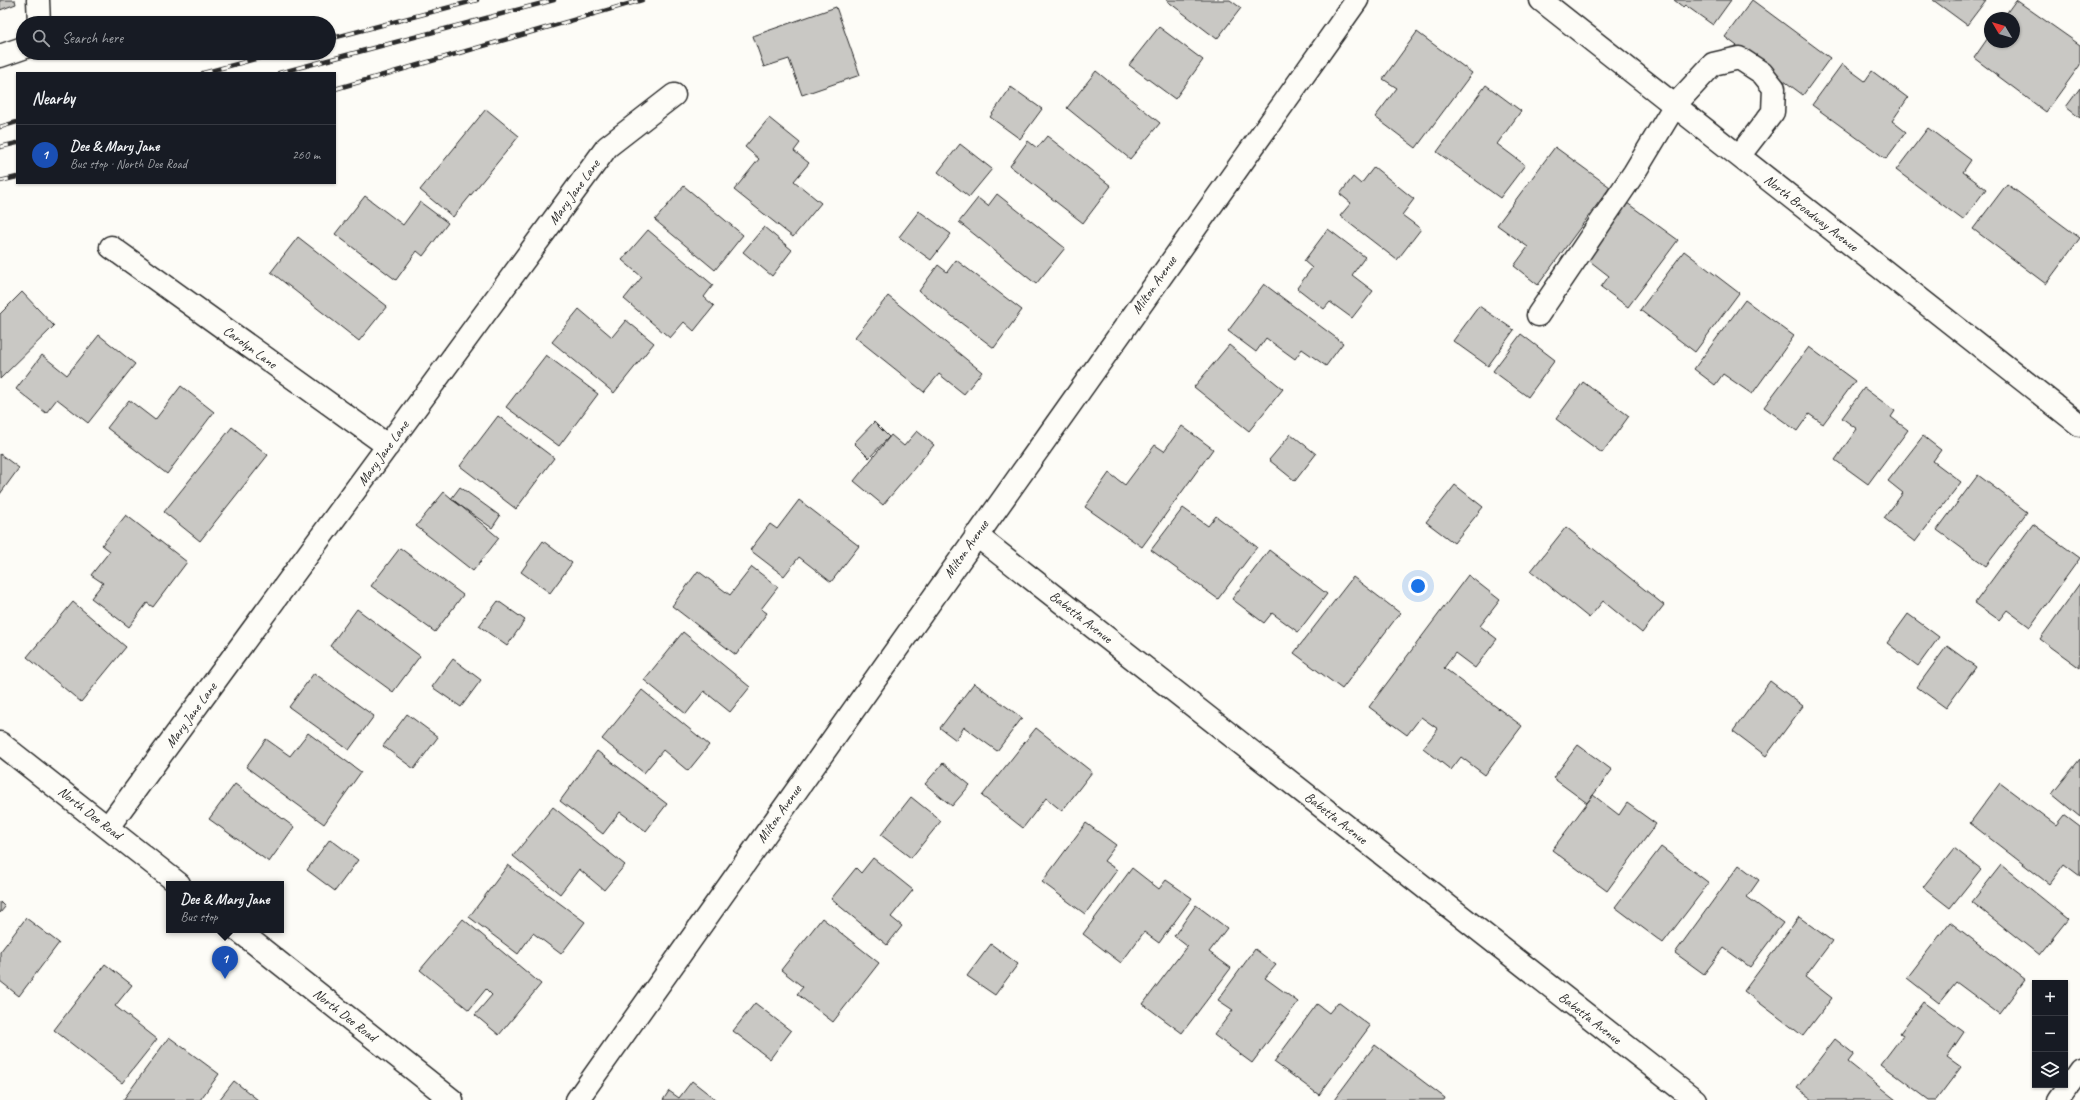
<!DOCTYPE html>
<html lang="en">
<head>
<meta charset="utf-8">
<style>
	body { margin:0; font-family:Caveat,sans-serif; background:#20242c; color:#f1f3f6 }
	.controls { position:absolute; right:12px; bottom:12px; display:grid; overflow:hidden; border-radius:0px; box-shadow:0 1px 3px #0004 }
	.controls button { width:36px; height:36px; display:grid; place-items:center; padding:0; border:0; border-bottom:1px solid #363941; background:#171b24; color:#f1f3f6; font:20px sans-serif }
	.compass { position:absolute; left:1984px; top:12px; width:36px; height:36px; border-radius:50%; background:#171b24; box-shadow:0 1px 3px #0004; rotate:308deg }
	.you { position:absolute; left:1418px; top:586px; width:14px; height:14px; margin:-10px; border:3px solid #fff; border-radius:50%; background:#1a73e8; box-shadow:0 0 0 6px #1a73e833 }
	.badge { display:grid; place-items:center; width:26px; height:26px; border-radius:50%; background:#98999b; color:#fff; font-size:13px; font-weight:700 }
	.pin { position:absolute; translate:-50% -33px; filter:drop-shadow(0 1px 2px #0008) }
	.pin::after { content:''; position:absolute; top:21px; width:14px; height:12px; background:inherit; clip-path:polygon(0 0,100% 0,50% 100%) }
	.popup { position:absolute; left:166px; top:881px; width:118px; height:52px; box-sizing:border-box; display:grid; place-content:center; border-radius:0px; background:#171b24; filter:drop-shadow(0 1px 3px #0005); font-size:13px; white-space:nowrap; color:#9ea1a6 }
	.popup b { font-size:15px; color:#f1f3f6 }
	.popup::after { content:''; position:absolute; left:50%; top:100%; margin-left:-8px; border:8px solid transparent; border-top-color:#171b24 }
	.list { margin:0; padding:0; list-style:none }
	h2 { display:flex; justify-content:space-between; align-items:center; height:52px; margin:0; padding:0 16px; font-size:17px }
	h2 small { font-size:13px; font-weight:400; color:#9ea1a6 }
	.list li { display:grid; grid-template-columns:26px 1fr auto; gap:12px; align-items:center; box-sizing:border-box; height:60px; padding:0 16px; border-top:1px solid #363941 }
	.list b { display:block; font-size:15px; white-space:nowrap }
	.list p { margin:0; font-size:13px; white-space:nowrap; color:#9ea1a6 }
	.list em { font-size:13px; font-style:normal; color:#9ea1a6 }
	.icon { flex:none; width:22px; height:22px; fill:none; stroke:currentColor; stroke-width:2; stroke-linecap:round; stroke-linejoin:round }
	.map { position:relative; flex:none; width:2080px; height:1100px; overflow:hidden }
	.search { position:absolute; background:#171b24; box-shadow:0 1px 3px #0004; left:16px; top:16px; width:320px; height:44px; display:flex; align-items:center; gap:10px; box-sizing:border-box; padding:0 14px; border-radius:22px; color:#9ea1a6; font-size:15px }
	.panel { position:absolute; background:#171b24; box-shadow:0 1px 3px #0004; left:16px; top:72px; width:320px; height:112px; border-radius:0px }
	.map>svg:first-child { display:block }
	.building { fill:#c9c8c4; stroke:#2b2b2b }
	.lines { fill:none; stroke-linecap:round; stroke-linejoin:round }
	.minor-casing { stroke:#2b2b2b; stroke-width:25 }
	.major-casing { stroke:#2b2b2b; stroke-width:25 }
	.minor { stroke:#fdfcf7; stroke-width:22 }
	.major { stroke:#fdfcf7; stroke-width:22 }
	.rail-casing { stroke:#2b2b2b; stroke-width:4.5 }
	.rail { stroke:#fdfcf7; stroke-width:3; stroke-dasharray:9; stroke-linecap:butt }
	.labels { text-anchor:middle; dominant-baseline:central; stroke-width:4; stroke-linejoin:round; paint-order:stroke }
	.street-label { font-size:14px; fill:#2b2b2b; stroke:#fdfcf7 }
</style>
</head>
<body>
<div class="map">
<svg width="2080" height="1100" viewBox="0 0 2080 1100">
	<rect width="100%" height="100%" fill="#fdfcf7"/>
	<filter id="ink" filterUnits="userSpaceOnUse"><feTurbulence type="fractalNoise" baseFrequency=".025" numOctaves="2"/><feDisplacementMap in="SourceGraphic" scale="8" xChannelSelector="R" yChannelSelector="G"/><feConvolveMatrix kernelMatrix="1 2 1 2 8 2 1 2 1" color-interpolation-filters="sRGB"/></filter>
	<g filter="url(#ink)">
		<path class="building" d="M0,0H15L16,4L0,10Z
			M1166,0H1230L1241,8L1217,39Z
			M1674,0H1731L1713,25L1685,5L1683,7Z
			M1752,0L1830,58L1803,95L1725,37Z
			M1933,0H1986L1967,25Z
			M2016,0L2080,45V65L2046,112L1974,58L1990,35V42H2014V18H2003Z
			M836,7L860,75L802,95L789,59L764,67L753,36Z
			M1159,27L1203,60L1175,99L1129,65Z
			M1417,32L1472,73L1416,148L1375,117L1397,88L1383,79Z
			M1842,64L1865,81L1872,71L1908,98L1892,121L1906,132L1886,159L1812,105Z
			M1096,71L1160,123L1130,159L1067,108Z
			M1486,85L1521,111L1497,144L1525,165L1500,198L1437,152Z
			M1011,87L1042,109L1020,139L990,117Z
			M2080,88V118L2066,107Z
			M486,109L519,136L453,217L420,190Z
			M769,118L800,143L794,151L809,163L794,181L821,203L793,237L734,190L759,159L745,147Z
			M1928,128L1971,160L1963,172L1986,189L1963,220L1896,170Z
			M1047,136L1111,186L1083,223L1010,166L1028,141L1037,148Z
			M960,144L992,169L969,197L938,172Z
			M1555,147L1610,187L1538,285L1514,266L1528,247L1497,225Z
			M1374,167L1414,199L1402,215L1421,229L1397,260L1340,216L1351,203L1340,194L1353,177L1361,184Z
			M2007,184L2080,238L2046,284L1973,229Z
			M684,186L743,235L715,270L655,220Z
			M997,194L1065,248L1036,284L959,222L978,198L988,206Z
			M365,196L403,225L420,202L448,223L423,256L417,251L396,280L335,234Z
			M1623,200L1678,240L1628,307L1601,287L1609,276L1582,255Z
			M919,211L951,234L931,260L899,237Z
			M764,227L792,250L772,276L743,252Z
			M1328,229L1365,257L1352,275L1373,291L1352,318L1330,302L1324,309L1297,288L1312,268L1304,261Z
			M648,230L713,285L704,297L714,306L694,331L684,322L670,338L624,299L642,277L622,260Z
			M298,237L387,306L359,341L271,272Z
			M1684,251L1739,293L1695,352L1640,310Z
			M956,260L1022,310L994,348L919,291L938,265L947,272Z
			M1264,284L1343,343L1326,366L1302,349L1295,359L1266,338L1256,352L1228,331Z
			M22,292L54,326L0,379V314Z
			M888,296L982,372L964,394L939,374L924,392L855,337Z
			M1745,300L1794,336L1752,394L1723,374L1715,385L1694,369Z
			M1479,306L1514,330L1488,366L1453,341Z
			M579,309L612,337L626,320L654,343L614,393L552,342Z
			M1521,334L1555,360L1528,397L1493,371Z
			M99,335L135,364L88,423L57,399L46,413L16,389L42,355L67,375Z
			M1229,345L1283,389L1249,431L1194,387Z
			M1809,347L1855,381L1823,424L1809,414L1797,431L1764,407Z
			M546,355L598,394L559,446L506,407Z
			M1583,382L1629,416L1602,453L1556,419Z
			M181,386L214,412L167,474L107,428L129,400L155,420Z
			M1864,388L1895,411L1891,417L1908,430L1868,484L1835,460L1857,429L1842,418Z
			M498,416L554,458L516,509L460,466Z
			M874,422L889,437L869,458L854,443Z
			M1182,426L1213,449L1142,547L1085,507L1109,473L1125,485L1155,445L1164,451Z
			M232,427L268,455L200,541L164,512Z
			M917,431L934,445L883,505L854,481L891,435L904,446Z
			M1291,434L1316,454L1295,481L1269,460Z
			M1923,436L1941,450L1933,461L1961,482L1915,542L1884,518L1903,493L1888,481Z
			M0,454L19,468L0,494Z
			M1978,475L2027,512L1986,566L1937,530Z
			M1455,485L1483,507L1454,543L1426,522Z
			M460,487L500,516L492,528L451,499Z
			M444,492L499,538L473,571L416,526Z
			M799,500L859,546L831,582L799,557L784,576L750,550L770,524L777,529Z
			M1183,508L1208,526L1216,516L1257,547L1218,599L1151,550Z
			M126,515L187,562L153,607L147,603L129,627L91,598L103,583L91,575L110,551L102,545Z
			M2033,524L2080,558L2030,627L2007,610L1999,620L1975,603Z
			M1566,527L1664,605L1642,633L1603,601L1589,618L1531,571Z
			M543,541L572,563L550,593L521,572Z
			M400,548L463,595L435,632L371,586Z
			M1269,550L1327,594L1298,632L1272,613L1264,623L1232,599Z
			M752,567L778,587L761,609L767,613L736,655L672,606L698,571L730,595Z
			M1468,575L1500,600L1480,626L1497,639L1475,668L1455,653L1444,668L1522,726L1485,775L1461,757L1451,770L1423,748L1438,729L1421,717L1407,735L1369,707Z
			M1353,577L1400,613L1342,689L1294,653Z
			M2080,583V668L2040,639Z
			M498,601L525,620L507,646L479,626Z
			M73,602L126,647L81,702L27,657Z
			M357,609L420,656L393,692L330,646Z
			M1908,614L1939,637L1918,666L1887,643Z
			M683,632L750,687L730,712L704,691L686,714L644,680Z
			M1947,646L1976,667L1946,708L1917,687Z
			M453,659L481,680L461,707L432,687Z
			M314,673L374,716L349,750L289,707Z
			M1770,681L1803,706L1766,756L1733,731Z
			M974,683L1022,718L997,751L964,727L956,740L940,728Z
			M642,690L709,745L688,771L663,750L644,773L602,739Z
			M407,714L438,737L414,769L383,746Z
			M1036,728L1092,772L1062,811L1046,798L1023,828L982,796Z
			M308,733L361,772L324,824L246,767L266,739L290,756Z
			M1578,745L1612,770L1587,803L1553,778Z
			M597,751L667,804L646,831L620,812L603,834L560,801Z
			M2080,759V817L2052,794Z
			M943,763L970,785L952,806L925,784Z
			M2000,783L2056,825L2064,815L2080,827V876L2064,864L2049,884L1970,823Z
			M235,784L294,827L269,862L209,819Z
			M1593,795L1619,815L1627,803L1656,824L1607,891L1552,850Z
			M911,797L941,821L911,858L881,835Z
			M553,807L625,865L604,890L579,869L560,894L513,856Z
			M1086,823L1116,845L1104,861L1117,870L1085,914L1042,882Z
			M330,839L358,860L335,891L307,870Z
			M1661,847L1709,883L1663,943L1615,907Z
			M1954,848L1981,869L1950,908L1923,887Z
			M873,858L913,890L891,917L902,926L887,945L831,899L856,868L861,873Z
			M508,865L585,922L561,954L533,933L518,954L469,917Z
			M1739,865L1759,880L1747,897L1783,923L1750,967L1724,948L1704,974L1675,953Z
			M2001,865L2068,919L2039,955L1972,902Z
			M1132,868L1159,889L1166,880L1192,898L1159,943L1144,932L1121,963L1083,934Z
			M0,902L5,907L0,913Z
			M1196,905L1227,928L1209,952L1231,968L1182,1033L1143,1004L1187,946L1174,936Z
			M1799,917L1832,941L1805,977L1832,998L1803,1036L1744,991Z
			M26,918L59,943L19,996L0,981V952Z
			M822,918L879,963L833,1022L797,994L803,987L781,970Z
			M463,919L541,984L499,1035L475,1015L492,995L486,989L469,1010L420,970Z
			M1950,922L2025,980L1999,1014L1956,982L1939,1003L1907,978Z
			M991,944L1018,964L995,995L967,976Z
			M1255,949L1276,965L1265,978L1298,1002L1252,1063L1214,1035L1233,1010L1218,1000Z
			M105,964L132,985L115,1006L157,1039L122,1083L54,1030Z
			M1338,1002L1370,1026L1319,1095L1274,1062L1317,1004L1329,1013Z
			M1923,1002L1964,1032L1947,1057L1961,1067L1936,1100H1929L1881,1064L1903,1035L1900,1033Z
			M755,1003L791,1031L770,1059L733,1031Z
			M169,1037L219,1074L200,1100H123Z
			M1835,1039L1854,1054L1848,1062L1896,1100H1813L1797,1088Z
			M1375,1045L1445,1098L1444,1100H1334Z
			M234,1081L258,1100H219Z
			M692,1081L715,1099L714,1100H663L669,1091L679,1098Z"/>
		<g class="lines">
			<defs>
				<path id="minor" d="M38,0L39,23
					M1541,0L2080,425
					M0,56L23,48
					M111,247L388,446
					M1538,315L1634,173L1675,105L1713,64L1739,58L1762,73L1774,88L1773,112L1739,156
					M976,535L1695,1100
					M108,827L607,147L674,95
					M577,1100L1357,0
					M2058,1100L2080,1069"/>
				<path id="major" d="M0,743L179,884
					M238,930L452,1100"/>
			</defs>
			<use href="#minor" class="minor-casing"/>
			<use href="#major" class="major-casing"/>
			<use href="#minor" class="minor"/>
			<use href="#major" class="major"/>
			<defs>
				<path id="rail" d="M329,39L477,0
					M203,73L278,53
					M279,73L554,0
					M335,89L642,0
					M0,127L17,122
					M0,147L17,143
					M0,181L17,177"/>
			</defs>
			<use href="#rail" class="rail-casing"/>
			<use href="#rail" class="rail"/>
		</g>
	</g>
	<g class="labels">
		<g class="street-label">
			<text transform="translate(574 192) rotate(-54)">Mary Jane Lane</text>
			<text transform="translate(1811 213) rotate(38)">North Broadway Avenue</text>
			<text transform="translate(1154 285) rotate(-55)">Milton Avenue</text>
			<text transform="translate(250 347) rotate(36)">Carolyn Lane</text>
			<text transform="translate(383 453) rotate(-54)">Mary Jane Lane</text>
			<text transform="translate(966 549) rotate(-55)">Milton Avenue</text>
			<text transform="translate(1081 617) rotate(38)">Babetta Avenue</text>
			<text transform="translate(191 715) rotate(-54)">Mary Jane Lane</text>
			<text transform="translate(90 813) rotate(38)">North Dee Road</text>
			<text transform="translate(779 814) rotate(-55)">Milton Avenue</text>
			<text transform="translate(1336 818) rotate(38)">Babetta Avenue</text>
			<text transform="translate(345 1015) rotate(38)">North Dee Road</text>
			<text transform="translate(1590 1018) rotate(38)">Babetta Avenue</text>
		</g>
	</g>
</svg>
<div class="controls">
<button>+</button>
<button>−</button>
<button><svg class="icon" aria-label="layers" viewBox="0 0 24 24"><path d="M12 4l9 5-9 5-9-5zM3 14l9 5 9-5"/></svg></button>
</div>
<svg class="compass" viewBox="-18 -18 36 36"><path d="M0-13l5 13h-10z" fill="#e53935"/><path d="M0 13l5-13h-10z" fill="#9ea1a6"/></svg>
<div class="you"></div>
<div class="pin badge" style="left:225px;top:979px;background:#1a4fb4">1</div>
<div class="popup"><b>Dee &amp; Mary Jane</b>Bus stop</div>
<div class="search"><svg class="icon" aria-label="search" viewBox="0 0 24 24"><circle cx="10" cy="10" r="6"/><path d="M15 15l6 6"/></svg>Search here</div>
<section class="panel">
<h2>Nearby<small></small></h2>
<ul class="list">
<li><span class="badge" style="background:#1a4fb4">1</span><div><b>Dee &amp; Mary Jane</b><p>Bus stop · North Dee Road</p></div><em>260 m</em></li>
</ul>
</section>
</div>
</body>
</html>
